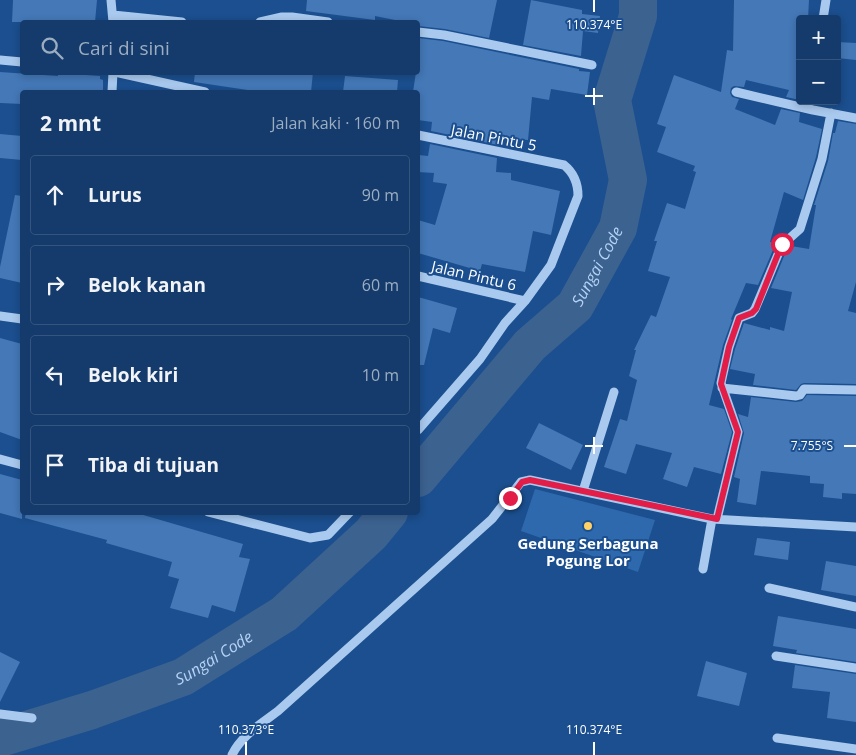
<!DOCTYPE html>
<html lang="id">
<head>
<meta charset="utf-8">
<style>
	body { margin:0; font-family:"Open Sans",sans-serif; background:#214673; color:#f1f3f6 }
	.controls { position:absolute; right:15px; top:15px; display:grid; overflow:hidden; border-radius:5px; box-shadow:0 2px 8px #0003 }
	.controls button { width:45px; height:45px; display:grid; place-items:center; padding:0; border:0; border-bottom:1px solid #33557e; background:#143b6b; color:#f1f3f6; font:25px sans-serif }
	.stop { position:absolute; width:15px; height:15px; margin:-11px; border:4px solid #e11d48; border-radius:50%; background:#fff }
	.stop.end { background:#e11d48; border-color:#fff; box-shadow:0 1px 5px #0008 }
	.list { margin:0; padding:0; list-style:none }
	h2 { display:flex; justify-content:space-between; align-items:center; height:65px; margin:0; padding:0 20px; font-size:21px }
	h2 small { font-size:16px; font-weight:400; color:#9dadc1 }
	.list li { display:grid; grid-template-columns:32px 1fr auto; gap:15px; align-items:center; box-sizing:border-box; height:80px; margin:0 10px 10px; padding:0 10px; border:1px solid #33557e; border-radius:5px }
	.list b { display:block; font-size:19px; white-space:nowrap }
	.list em { font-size:16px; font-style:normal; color:#9dadc1 }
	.icon { flex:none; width:28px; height:28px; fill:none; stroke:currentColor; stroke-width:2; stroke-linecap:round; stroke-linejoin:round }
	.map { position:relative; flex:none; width:856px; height:755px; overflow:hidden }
	.search { position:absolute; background:#143b6b; box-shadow:0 2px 8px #0003; left:20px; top:20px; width:400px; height:55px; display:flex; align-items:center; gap:12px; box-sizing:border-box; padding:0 18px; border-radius:5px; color:#9dadc1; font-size:19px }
	.panel { position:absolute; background:#143b6b; box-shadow:0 2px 8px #0003; left:20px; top:90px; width:400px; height:425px; border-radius:5px }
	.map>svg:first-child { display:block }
	.green { fill:#2e69ad }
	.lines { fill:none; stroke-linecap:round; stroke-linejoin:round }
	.river { stroke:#3c6290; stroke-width:38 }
	.building { fill:#4478b7 }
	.minor { stroke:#a9c9ee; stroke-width:9 }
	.route { stroke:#e11d48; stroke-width:6 }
	.ticks { fill:none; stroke:#fff; stroke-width:2 }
	.poi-dot { fill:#ffd166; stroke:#1b4f8f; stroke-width:2 }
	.labels { text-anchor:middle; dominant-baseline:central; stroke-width:4; stroke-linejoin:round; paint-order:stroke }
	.street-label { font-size:15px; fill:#fff; stroke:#1b4f8f }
	.poi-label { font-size:15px; font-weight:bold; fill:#fff; stroke:#1b4f8f }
	.water-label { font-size:16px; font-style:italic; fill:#b5d3f5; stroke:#1b4f8f }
	.ticks-label { font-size:12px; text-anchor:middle; fill:#fff; stroke:#1b4f8f; stroke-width:4; stroke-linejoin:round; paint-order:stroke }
</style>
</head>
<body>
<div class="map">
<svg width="856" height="755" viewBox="0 0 856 755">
	<rect width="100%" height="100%" fill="#1b4f8f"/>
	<path class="green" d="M535,489L655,520L638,572L521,531Z"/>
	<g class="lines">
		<g class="river">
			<path id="s1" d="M418,478L530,345L575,306L618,228L628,180L612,100L638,16V0"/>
			<path id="s2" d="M0,738L92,710L183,677L284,614L371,534L389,512"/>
		</g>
	</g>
	<path class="building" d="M13,0H97L95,22H12Z
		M307,0H497L489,38L445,29L418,26V22H405L375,16V20L306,11Z
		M531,0L582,10V14L600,16L598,33L583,31L581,56L523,45Z
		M734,0H809L808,19H800V100L786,97L789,90L746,80L744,87L734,86L731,88L730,93L732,97L739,99L735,109L775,125L781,109L800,113L799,122L822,129L816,157L803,200L784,192L770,242L776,243L758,285L746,283L731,319L732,320L723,345L709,405L724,409L732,432L721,474L694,467L687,487L663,479L672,453L636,444L626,474L604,467L620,419L627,421L637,380L629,376L636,350H634L651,315L656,317L670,277L648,271L657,241H654L667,203L685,209L696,172L693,171L695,166L657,152L666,127L657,124L674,75L721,92L727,50L733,51Z
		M418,38L443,41L579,69V71L590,72L587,95L551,89L549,100L532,97L528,140L498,138V145L431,131L432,122L418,120V92H413L416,72H418Z
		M837,42L856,43V60L837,58Z
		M0,72L58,76V73L100,76V79L103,80V92H22V104L0,103Z
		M195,72H313L311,92H261L194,82Z
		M345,76L398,80L397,92H343Z
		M838,121L856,124V282L848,311L856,313V384L804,383L801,384L796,390L753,385L755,374L730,369L735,349L744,323L770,330V327L784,331L792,292L771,288L787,249L791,246L809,249L816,205H814L828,161L833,133H835Z
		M0,134L22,136V160L0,158Z
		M430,144L497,158L496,172L511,173V180L560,191L551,235L533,231L525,272L482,264L480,271L418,253V220L435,225L447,184L433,182L434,173L418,172L419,155L428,156Z
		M15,195L22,196V283L0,278V267Z
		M418,297L457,308L450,333L433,328L424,365H418Z
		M0,338L22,344V440L0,432Z
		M807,395L856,396V494L842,493V499L823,497L824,484L810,483V476L761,471L756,505L737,502L740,479L734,477L744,433L738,414L748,417L751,397L796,402L802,401Z
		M539,423L583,445L571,470L526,448Z
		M0,474L22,480V519L0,513Z
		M26,512H133L243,544L239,557L250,559L235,612L212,605L208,618L170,608L179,579L168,576L172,562L106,543L107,540L25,518Z
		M757,538L790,542L788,560L754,555Z
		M826,561L856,566V596L821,590Z
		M778,616L856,629V662L796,653L797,650L773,646Z
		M0,652L20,662L0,702Z
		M706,661L747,673L739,706L697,696Z
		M795,665L856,674V722L827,718L830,692L792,688Z"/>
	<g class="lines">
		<path class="minor" d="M111,0L113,22
			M113,15L182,22
			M823,19L826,0
			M260,22L282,17H292L328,22
			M418,32L444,35L592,65
			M0,60L22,62
			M115,72L205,92
			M112,92L113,72
			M736,92L813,110L856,118
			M418,135L564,165C574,173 578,184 578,196L551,265L525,301L505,323L480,359L418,430
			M418,276L525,301
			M0,316L22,319
			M722,388L796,396L800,395L804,389L856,390
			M0,459L22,465
			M583,491L614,392
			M208,512L310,538L328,535L350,512
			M717,519L738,432L721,383L729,347L739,318L752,313L755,309L782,245L800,229L822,159L831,113
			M703,569L712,519
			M769,588L856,607
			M776,656L856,668
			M0,714L32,718
			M777,738L856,749
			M232,755C241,736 262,723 278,711L492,519L521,482L530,480L712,519L856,527"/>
	</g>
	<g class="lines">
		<path class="route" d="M510,498L522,482L530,480L717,519L738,432L721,384L729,347L739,318L752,313L756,309L782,244"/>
	</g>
	<path class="ticks" d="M594,0V12M594,88V105M585,96H603M594,437V454M585,446H603M844,446H856M246,742V755M594,742V755"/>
	<circle class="poi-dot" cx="588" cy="526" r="5"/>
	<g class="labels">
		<g class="street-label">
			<text transform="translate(494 137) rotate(11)">Jalan Pintu 5</text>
			<text transform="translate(474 275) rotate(13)">Jalan Pintu 6</text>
		</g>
		<g class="poi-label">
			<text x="588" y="543">Gedung Serbaguna<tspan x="588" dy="17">Pogung Lor</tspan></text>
		</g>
		<g class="water-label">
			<text stroke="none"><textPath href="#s1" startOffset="279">Sungai Code</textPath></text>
			<text stroke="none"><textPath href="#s2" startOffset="229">Sungai Code</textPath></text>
		</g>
	</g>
	<g class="ticks-label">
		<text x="594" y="29">110.374°E</text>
		<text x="812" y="450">7.755°S</text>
		<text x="246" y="734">110.373°E</text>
		<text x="594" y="734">110.374°E</text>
	</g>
</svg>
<div class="controls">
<button>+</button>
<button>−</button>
</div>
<div class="stop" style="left:782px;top:244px"></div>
<div class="stop end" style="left:510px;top:498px"></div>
<div class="search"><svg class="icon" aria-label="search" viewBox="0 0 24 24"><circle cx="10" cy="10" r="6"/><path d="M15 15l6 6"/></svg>Cari di sini</div>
<section class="panel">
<h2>2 mnt<small>Jalan kaki · 160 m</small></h2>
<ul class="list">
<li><svg class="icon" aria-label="ahead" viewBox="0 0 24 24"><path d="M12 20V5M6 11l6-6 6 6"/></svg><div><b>Lurus</b></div><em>90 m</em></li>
<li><svg class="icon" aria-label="right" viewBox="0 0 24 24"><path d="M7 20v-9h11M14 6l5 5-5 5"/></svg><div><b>Belok kanan</b></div><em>60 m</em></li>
<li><svg class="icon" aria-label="left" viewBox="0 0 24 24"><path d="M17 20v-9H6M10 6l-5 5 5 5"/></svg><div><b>Belok kiri</b></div><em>10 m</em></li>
<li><svg class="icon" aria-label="arrive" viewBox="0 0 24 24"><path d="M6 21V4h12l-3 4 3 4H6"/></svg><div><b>Tiba di tujuan</b></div></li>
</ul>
</section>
</div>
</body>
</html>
